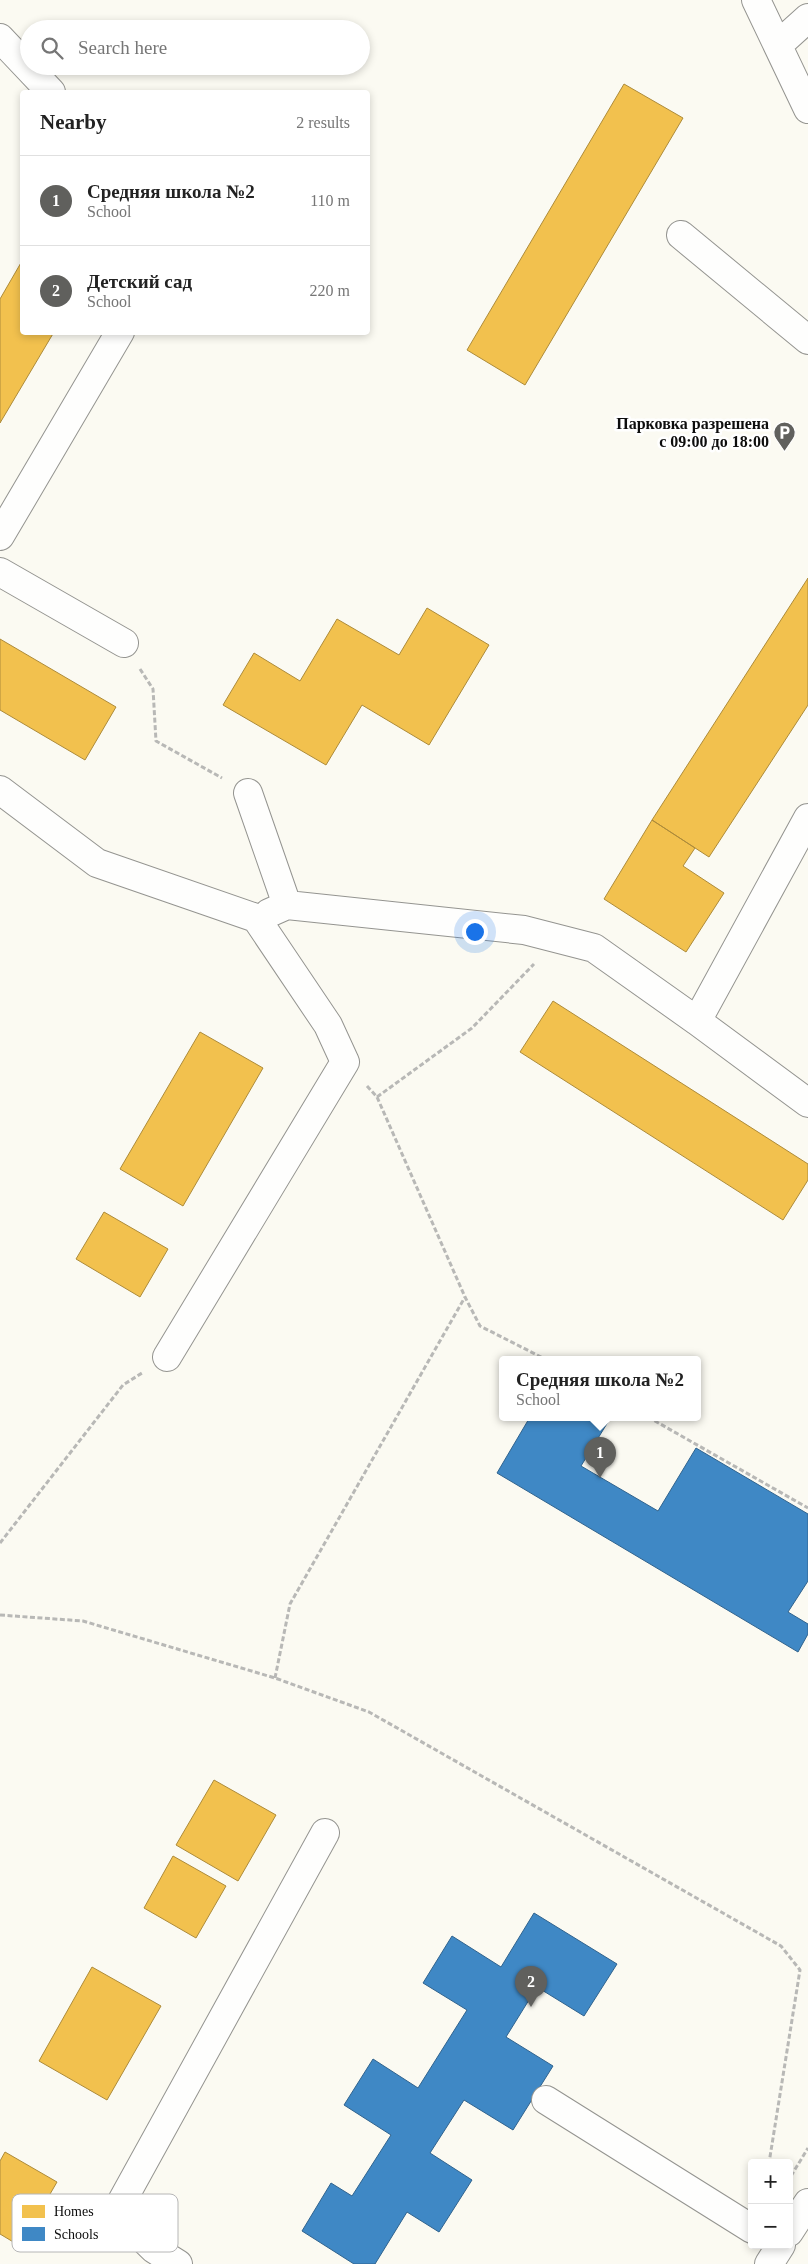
<!DOCTYPE html>
<html lang="en">
<head>
<meta charset="utf-8">
<style>
	body { margin:0; font-family:Georgia,serif; background:#f6f6f6; color:#222 }
	.controls { position:absolute; right:15px; bottom:15px; display:grid; overflow:hidden; border-radius:5px; box-shadow:0 2px 8px #0003 }
	.controls button { width:45px; height:45px; display:grid; place-items:center; padding:0; border:0; border-bottom:1px solid #e0e0e0; background:#fff; color:#222; font:25px sans-serif }
	.you { position:absolute; left:474px; top:931px; width:18px; height:18px; margin:-12px; border:4px solid #fff; border-radius:50%; background:#1a73e8; box-shadow:0 0 0 8px #1a73e833 }
	.badge { display:grid; place-items:center; width:32px; height:32px; border-radius:50%; background:#60605d; color:#fff; font-size:16px; font-weight:700 }
	.pin { position:absolute; translate:-50% -41px; filter:drop-shadow(0 1px 2px #0008) }
	.pin::after { content:''; position:absolute; top:26px; width:18px; height:15px; background:inherit; clip-path:polygon(0 0,100% 0,50% 100%) }
	.popup { position:absolute; left:499px; top:1356px; width:202px; height:65px; box-sizing:border-box; display:grid; place-content:center; border-radius:5px; background:#fff; filter:drop-shadow(0 1px 4px #0005); font-size:16px; white-space:nowrap; color:#767676 }
	.popup b { font-size:19px; color:#222 }
	.popup::after { content:''; position:absolute; left:50%; top:100%; margin-left:-10px; border:10px solid transparent; border-top-color:#fff }
	.list { margin:0; padding:0; list-style:none }
	h2 { display:flex; justify-content:space-between; align-items:center; height:65px; margin:0; padding:0 20px; font-size:21px }
	h2 small { font-size:16px; font-weight:400; color:#767676 }
	.list li { display:grid; grid-template-columns:32px 1fr auto; gap:15px; align-items:center; box-sizing:border-box; height:90px; padding:0 20px; border-top:1px solid #e0e0e0 }
	.list b { display:block; font-size:19px; white-space:nowrap }
	.list p { margin:0; font-size:16px; white-space:nowrap; color:#767676 }
	.list em { font-size:16px; font-style:normal; color:#767676 }
	.icon { flex:none; width:28px; height:28px; fill:none; stroke:currentColor; stroke-width:2; stroke-linecap:round; stroke-linejoin:round }
	.map { position:relative; flex:none; width:808px; height:2264px; overflow:hidden }
	.search { position:absolute; background:#fff; box-shadow:0 2px 8px #0003; left:20px; top:20px; width:350px; height:55px; display:flex; align-items:center; gap:12px; box-sizing:border-box; padding:0 18px; border-radius:28px; color:#767676; font-size:19px }
	.panel { position:absolute; background:#fff; box-shadow:0 2px 8px #0003; left:20px; top:90px; width:350px; height:245px; border-radius:5px }
	.map>svg:first-child { display:block }
	.homes { fill:#f2c14e; stroke:#ad8b3a }
	.schools { fill:#3f88c5; stroke:#30638e }
	.lines { fill:none; stroke-linecap:round; stroke-linejoin:round }
	.minor-casing { stroke:#949490; stroke-width:30 }
	.path { stroke:#b8b8b6; stroke-width:3; stroke-dasharray:5 2.5; stroke-linecap:butt }
	.minor { stroke:#fefefd; stroke-width:28 }
	.labels { text-anchor:middle; dominant-baseline:central; stroke-width:5; stroke-linejoin:round; paint-order:stroke }
	.poi-label { font-size:16px; font-weight:bold; fill:#0d0d0d; stroke:#fff; text-anchor:end }
	.key { fill:#fff; stroke:#b6b6b6; stroke-width:1 }
	.key-label { font-size:14px; fill:#0d0d0d }
</style>
</head>
<body>
<div class="map">
<svg width="808" height="2264" viewBox="0 0 808 2264">
	<rect width="100%" height="100%" fill="#fbfaf2"/>
	<path class="homes" d="M624,84L683,118L525,385L467,350Z
		M22,261V332H54L0,423V299Z
		M808,578V705L709,857L652,820Z
		M427,608L489,645L429,745L362,705L326,765L223,705L254,653L300,681L337,619L399,655Z
		M0,639L116,707L85,760L0,710Z
		M652,820L695,848L683,866L724,893L686,952L604,899Z
		M553,1001L808,1164V1180L783,1220L520,1052Z
		M200,1032L263,1068L183,1206L120,1169Z
		M104,1212L168,1249L140,1297L76,1259Z
		M214,1780L276,1815L238,1881L176,1845Z
		M173,1856L226,1886L196,1938L144,1908Z
		M92,1967L161,2006L107,2100L39,2061Z
		M5,2152L57,2182L20,2246L0,2234V2161Z"/>
	<path class="schools" d="M530,1417H611L581,1466L658,1511L696,1448L808,1514V1581L788,1612L808,1624V1634L798,1652L497,1473Z
		M534,1913L617,1964L584,2016L537,1987L506,2037L553,2066L513,2130L464,2100L430,2153L472,2180L439,2232L407,2212L375,2264H354L302,2231L331,2183L352,2196L391,2135L344,2105L373,2059L418,2088L467,2010L423,1983L452,1936L501,1967Z"/>
	<g class="lines">
		<defs>
			<path id="minor" d="M756,0L808,109
				M0,38L51,92
				M778,45L808,18
				M681,235L808,340
				M0,536L120,332
				M0,572L124,643
				M0,790L97,863L256,918L328,1025L345,1062L167,1357
				M248,793L287,905L269,913
				M808,818L697,1021L808,1103
				M287,905L524,930L594,948L697,1021
				M546,2100L752,2229
				M789,2232L808,2203
				M178,2264L154,2249L116,2212L325,1833
				M769,2264L781,2245"/>
		</defs>
		<use href="#minor" class="minor-casing"/>
		<path class="path" d="M140,669L153,689L156,741L222,778
			M367,1086L377,1097L465,1297L480,1326L545,1359
			M377,1097L472,1028L534,964
			M648,1417L808,1508
			M0,1543L123,1385L142,1373
			M0,1615L83,1621L275,1678L369,1712L781,1946L800,1970L769,2163
			M275,1678L290,1604L465,1297
			M791,2176L808,2148"/>
		<use href="#minor" class="minor"/>
	</g>
	<defs>
		<symbol id="parking-pin" viewBox="-11 -11 22 30"><path d="M0 17L-7.5 6A9.5 9.5 0 1 1 7.5 6Z" fill="#60605d" stroke="#fff"/><path d="M-3.5-5.5H1a3.5 3.5 0 0 1 0 7H-1V5.5H-3.5ZM-1-3.4V-.6H.8a1.4 1.4 0 0 0 0-2.8Z" fill="#fff"/></symbol>
	</defs>
	<g fill-rule="evenodd">
		<use href="#parking-pin" x="772" y="420" width="25" height="34"/>
	</g>
	<g class="labels">
		<g class="poi-label">
			<text x="769" y="423">Парковка разрешена<tspan x="769" dy="18">с 09:00 до 18:00</tspan></text>
		</g>
	</g>
	<rect x="12" y="2194" width="166" height="58" rx="8" class="key"/>
	<rect x="22" y="2205" width="23" height="13" fill="#f2c14e"/>
	<rect x="22" y="2227" width="23" height="14" fill="#3f88c5"/>
	<g class="key-label">
		<text x="54" y="2216">Homes</text>
		<text x="54" y="2239">Schools</text>
	</g>
</svg>
<div class="controls">
<button>+</button>
<button>−</button>
</div>
<div class="you"></div>
<div class="pin badge" style="left:600px;top:1478px">1</div>
<div class="popup"><b>Средняя школа №2</b>School</div>
<div class="pin badge" style="left:531px;top:2007px">2</div>
<div class="search"><svg class="icon" aria-label="search" viewBox="0 0 24 24"><circle cx="10" cy="10" r="6"/><path d="M15 15l6 6"/></svg>Search here</div>
<section class="panel">
<h2>Nearby<small>2 results</small></h2>
<ul class="list">
<li><span class="badge">1</span><div><b>Средняя школа №2</b><p>School</p></div><em>110 m</em></li>
<li><span class="badge">2</span><div><b>Детский сад</b><p>School</p></div><em>220 m</em></li>
</ul>
</section>
</div>
</body>
</html>
